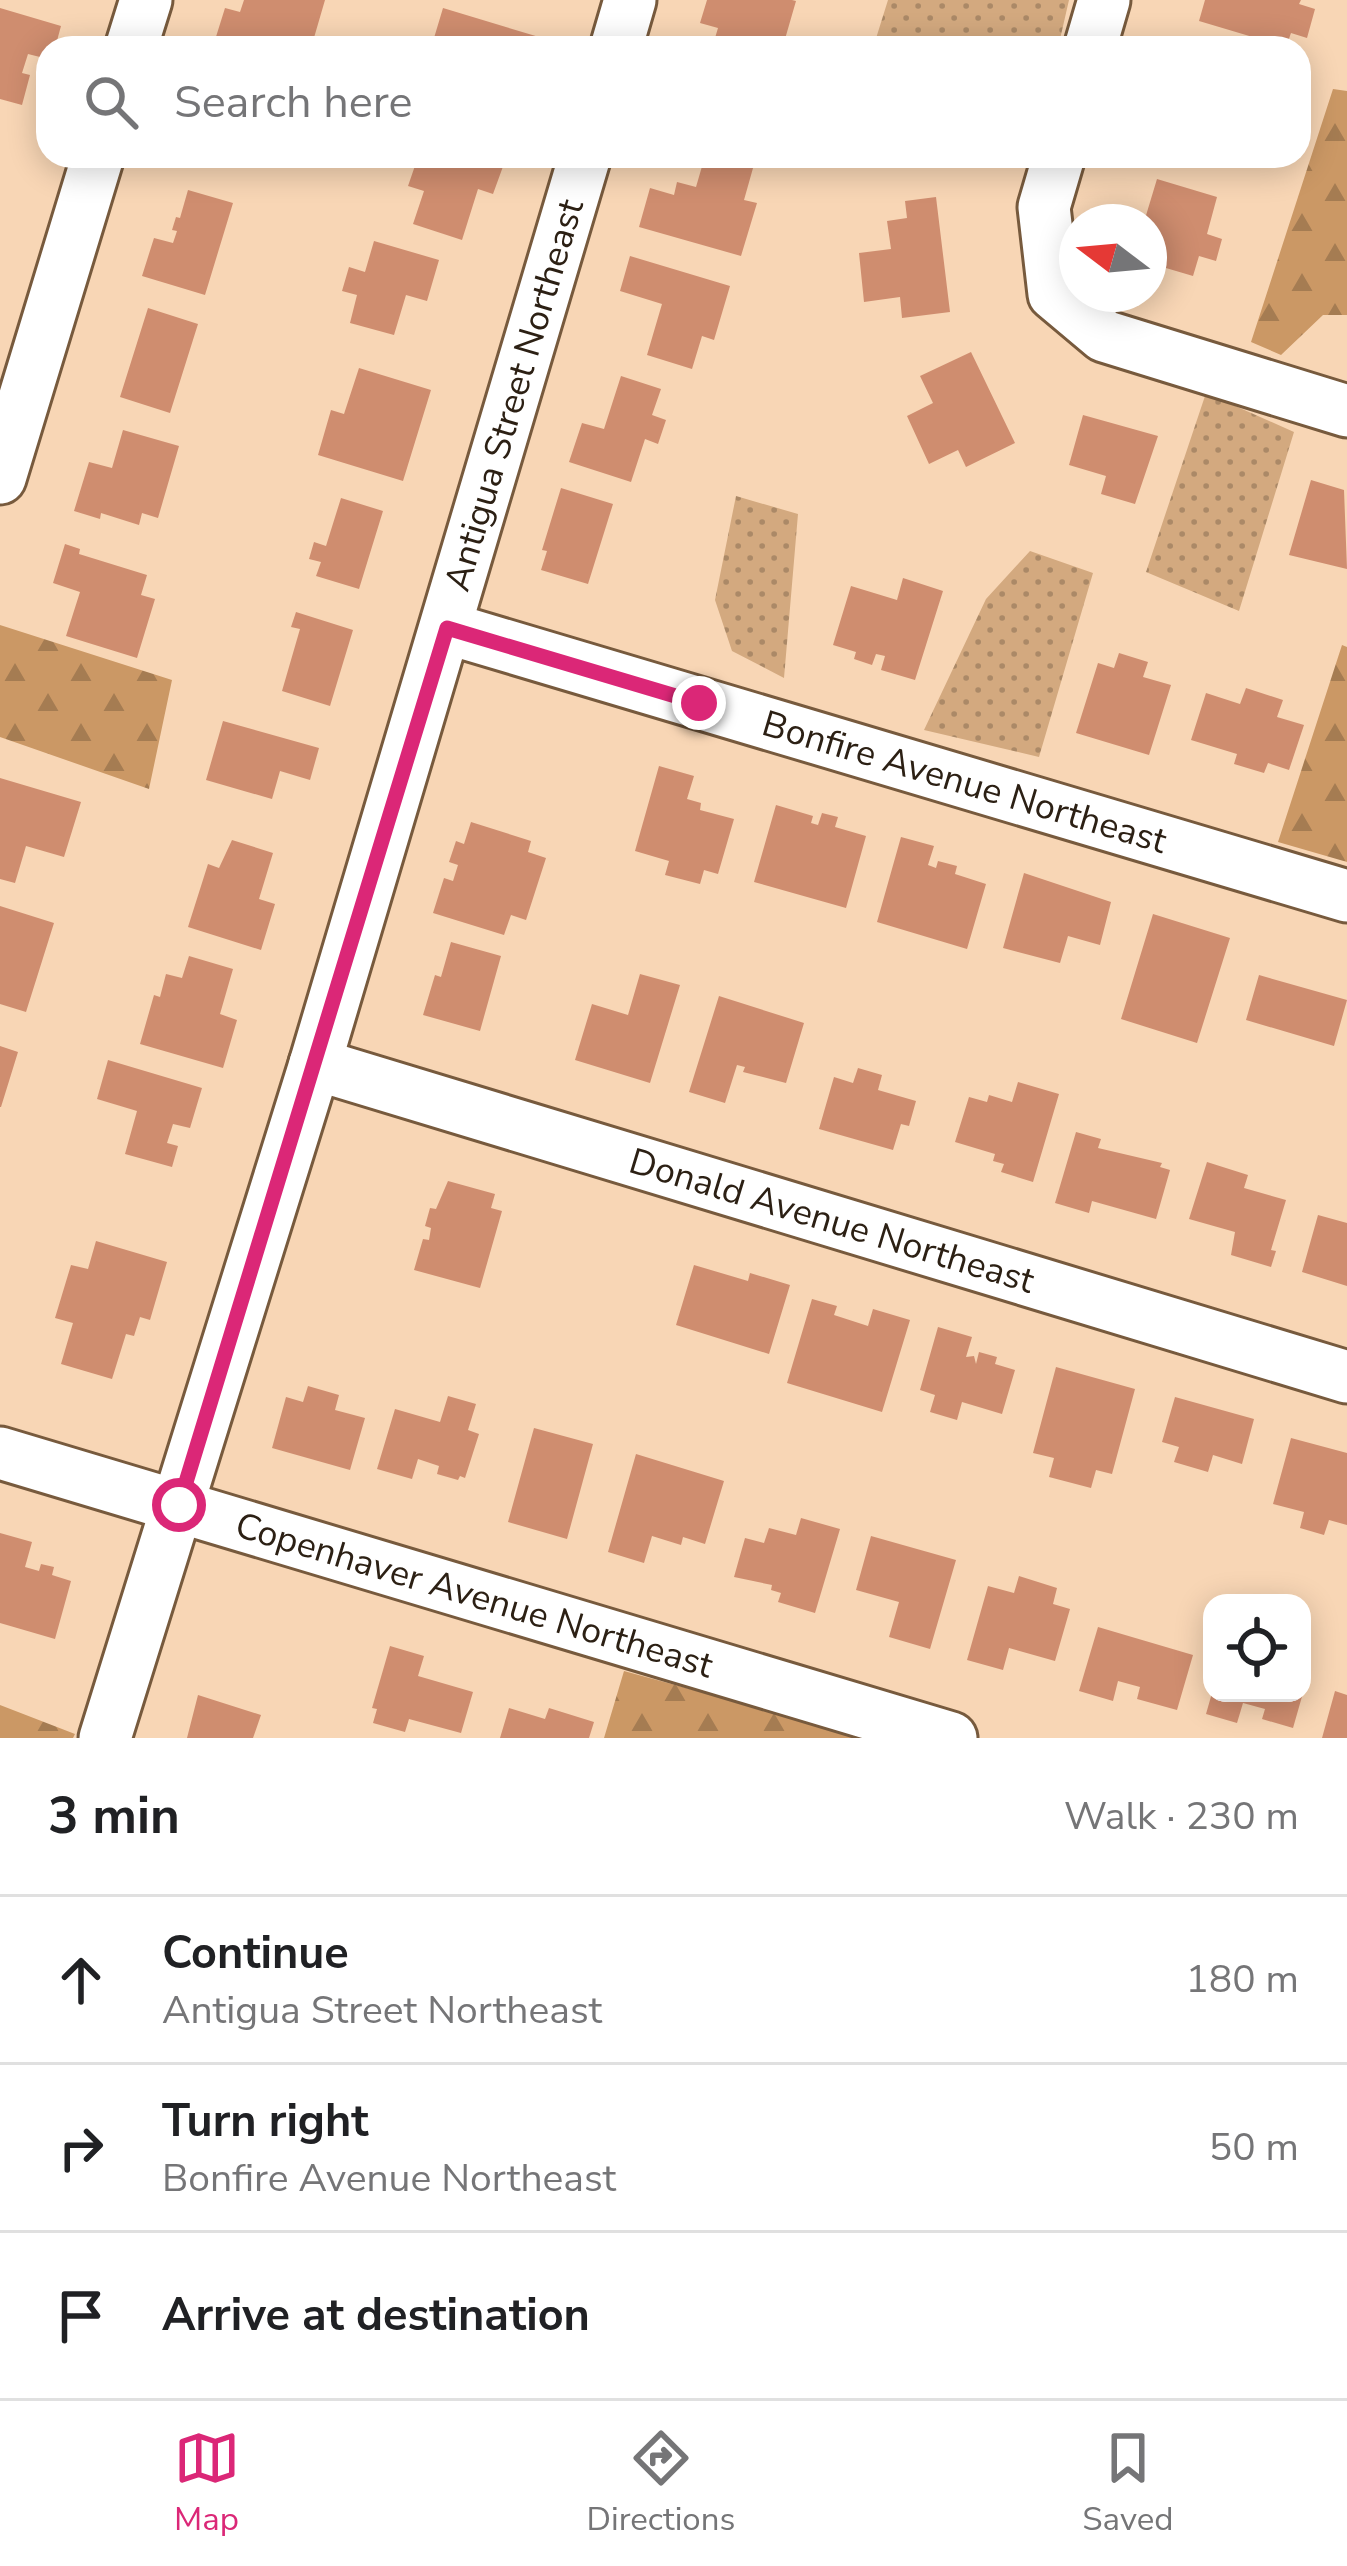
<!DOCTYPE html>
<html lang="en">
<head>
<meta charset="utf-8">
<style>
	body { margin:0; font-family:"Nunito Sans",sans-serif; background:#f6f6f6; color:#202124 }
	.controls { position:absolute; right:36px; bottom:36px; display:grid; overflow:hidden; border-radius:24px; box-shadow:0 6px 30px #0003 }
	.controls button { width:108px; height:108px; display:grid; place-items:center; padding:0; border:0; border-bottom:3px solid #e0e0e0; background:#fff; color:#202124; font:60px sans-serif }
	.compass { position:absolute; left:1059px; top:204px; width:108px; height:108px; border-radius:50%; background:#fff; box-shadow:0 6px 30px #0003; rotate:286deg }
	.stop { position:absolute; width:36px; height:36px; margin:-27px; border:9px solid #db2777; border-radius:50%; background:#fff }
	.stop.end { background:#db2777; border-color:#fff; box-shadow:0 3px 12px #0008 }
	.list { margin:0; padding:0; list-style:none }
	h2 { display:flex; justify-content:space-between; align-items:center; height:156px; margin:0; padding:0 48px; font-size:51px }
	h2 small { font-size:39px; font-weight:400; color:#757577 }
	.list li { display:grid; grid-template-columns:78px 1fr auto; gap:36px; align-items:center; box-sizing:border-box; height:168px; padding:0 48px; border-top:3px solid #e0e0e0 }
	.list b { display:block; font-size:45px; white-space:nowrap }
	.list p { margin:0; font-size:39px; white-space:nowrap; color:#757577 }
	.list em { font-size:39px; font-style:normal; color:#757577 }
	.icon { flex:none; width:66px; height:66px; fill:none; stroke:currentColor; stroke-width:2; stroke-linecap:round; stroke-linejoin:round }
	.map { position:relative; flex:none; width:1347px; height:1738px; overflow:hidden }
	.search { position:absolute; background:#fff; box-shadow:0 6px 30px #0003; left:36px; right:36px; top:36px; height:132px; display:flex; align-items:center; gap:30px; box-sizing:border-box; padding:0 42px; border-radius:36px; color:#757577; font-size:45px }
	.sheet { height:660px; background:#fff }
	nav { display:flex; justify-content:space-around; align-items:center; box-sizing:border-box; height:168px; border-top:3px solid #e0e0e0; background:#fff; font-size:33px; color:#757577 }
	nav a { display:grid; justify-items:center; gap:6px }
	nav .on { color:#db2777 }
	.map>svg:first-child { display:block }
	.grass { fill:url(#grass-dots) }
	.forest { fill:url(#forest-firs) }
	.building { fill:#cf8d6f }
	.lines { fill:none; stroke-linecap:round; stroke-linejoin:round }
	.minor-casing { stroke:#775a3d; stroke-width:57 }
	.minor { stroke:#fff; stroke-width:51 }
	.route { stroke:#db2777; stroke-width:15 }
	.labels { text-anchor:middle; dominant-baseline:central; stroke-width:10; stroke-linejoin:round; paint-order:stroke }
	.street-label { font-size:36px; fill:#2c2014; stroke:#fbe6d2 }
</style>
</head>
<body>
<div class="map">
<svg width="1347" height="1738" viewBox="0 0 1347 1738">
	<defs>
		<pattern id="grass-dots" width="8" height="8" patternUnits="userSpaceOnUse" patternTransform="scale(3)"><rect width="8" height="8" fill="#d3a97f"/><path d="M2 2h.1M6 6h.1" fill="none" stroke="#ab8967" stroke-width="1.8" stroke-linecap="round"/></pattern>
		<pattern id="forest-firs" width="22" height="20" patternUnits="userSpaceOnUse" patternTransform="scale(3)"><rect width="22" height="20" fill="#cb9865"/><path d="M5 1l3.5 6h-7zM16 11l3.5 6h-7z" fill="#a57c52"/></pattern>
	</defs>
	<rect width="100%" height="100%" fill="#f8d6b5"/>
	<path class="grass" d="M888,0H1069L1058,48H873Z
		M1206,393L1294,432L1239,611L1146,572Z
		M736,496L798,514L784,678L732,651L715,600Z
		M1030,551L1093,573L1039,757L924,730L986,599Z"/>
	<path class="forest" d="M1333,89L1347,91V315H1323L1281,355L1251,342Z
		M0,625L172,680L149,789L0,737Z
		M1342,645L1347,647V862L1278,842Z
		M624,1671L858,1735L857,1738H604Z
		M0,1705L75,1734L73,1738H0Z"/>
	<path class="building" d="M244,0H325L311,48H240L215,40L225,8L240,12Z
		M707,0H792L796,1L783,46L712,48L718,28L700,23Z
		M1205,0H1301L1299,4L1315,9L1307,38L1291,33L1286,47L1199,21Z
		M0,8L61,26L55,48H48V59L28,54L22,73L30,75L22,105L0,99Z
		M443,8L539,37L536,48H431Z
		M435,156H489L505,161L493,194L478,189L462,240L413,224L424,191L408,186L418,157L433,161Z
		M705,156H736L755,161L744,200L757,203L741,256L639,227L650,188L674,195L677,182L696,187Z
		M1157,179L1217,197L1207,234L1222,239L1216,261L1199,256L1193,276L1149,263V222H1144Z
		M188,190L233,203L205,295L142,276L154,238L173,243L177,231L172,230L176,217L180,218Z
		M936,197L950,312L902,318L900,297L864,302L859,253L891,249L887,221L907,218L905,201Z
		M374,241L439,260L427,301L406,295L394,335L350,323L357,295L342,291L349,267L365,272Z
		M630,256L730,286L714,340L702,336L692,369L647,355L662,304L620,291Z
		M148,308L198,324L170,413L120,397Z
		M971,352L1015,443L966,467L958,450L929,464L907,416L933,403L920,376Z
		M359,368L431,390L403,481L318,455L331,410L344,414Z
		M621,376L661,389L652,415L666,420L658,444L645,439L631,482L569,462L582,423L604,429Z
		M1083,415L1158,436L1135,504L1101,494L1106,476L1069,465Z
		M123,430L179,446L158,518L142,513L139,525L101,513L100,519L74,511L89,462L112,468Z
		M1311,480L1344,490L1347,569L1289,555Z
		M561,488L613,504L588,584L541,570L547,551L542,550Z
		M341,498L383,511L359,589L316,576L321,562L309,559L314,542L326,546Z
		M65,544L80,549L79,554L147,575L141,595L155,599L137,658L66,636L80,592L53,583Z
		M903,578L943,591L915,680L881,670L885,656L876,654L872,665L854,659L856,652L833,645L851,586L897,600Z
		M296,612L353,630L330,706L282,691L300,629L291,627Z
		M1119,653L1148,662L1143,677L1171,685L1149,755L1076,733L1098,663L1114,668Z
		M1246,688L1283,700L1277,717L1304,725L1289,770L1268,763L1264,773L1234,764L1237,754L1191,740L1206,693L1240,704Z
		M223,721L319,748L310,780L280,771L272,799L206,780Z
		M659,766L694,776L687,799L701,803L700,810L734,819L718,874L704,870L700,884L665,875L669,861L635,851Z
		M0,778L81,802L64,857L26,846L15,883L0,879Z
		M776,805L813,816L811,823L818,825L822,813L838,817L835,827L866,836L846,908L754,882Z
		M471,822L531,841L528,852L546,858L526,920L511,915L504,935L433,913L444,878L453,881L458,865L449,862L456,841L464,844Z
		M901,837L934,846L928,865L936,868L938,861L957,866L955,874L986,884L967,949L877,922Z
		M232,840L273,853L259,899L275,904L261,950L188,927L208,864L219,868Z
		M1024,873L1111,902L1100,945L1068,936L1060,963L1003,948Z
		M0,906L54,923L26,1012L0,1004Z
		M1153,914L1230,938L1197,1043L1121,1019Z
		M451,942L501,956L480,1031L423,1015L435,975L441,977Z
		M189,956L233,969L220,1014L237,1020L223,1068L140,1044L154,995L160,997L166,974L182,978Z
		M640,974L680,985L650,1083L575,1060L592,1004L628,1015Z
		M1259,975L1347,1000L1334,1046L1246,1020Z
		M719,996L804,1023L786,1083L743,1072L745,1067L737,1065L725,1103L689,1092Z
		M0,1046L18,1052L1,1107H0Z
		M108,1060L202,1088L190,1128L173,1124L167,1143L178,1146L172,1167L125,1154L137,1111L97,1099Z
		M858,1068L882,1075L878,1090L916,1101L909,1126L901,1124L893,1150L819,1129L834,1077L853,1083Z
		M1018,1082L1059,1094L1033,1182L1001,1172L1004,1164L993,1161L995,1154L955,1142L969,1097L987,1102L989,1095L1012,1102Z
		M1076,1132L1101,1139L1098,1148L1162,1163L1160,1167L1170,1170L1156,1219L1092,1201L1089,1213L1055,1203Z
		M1207,1162L1248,1175L1244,1188L1286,1200L1271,1250L1276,1251L1271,1267L1231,1255L1235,1232L1189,1219Z
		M448,1181L495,1194L491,1208L502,1211L480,1288L414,1270L423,1239L429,1240L431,1228L425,1226L430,1208L436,1209Z
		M1318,1215L1347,1223V1286L1302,1272Z
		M96,1241L167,1262L150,1320L140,1317L134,1336L126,1334L112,1379L61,1364L73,1323L55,1318L71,1265L88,1269Z
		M694,1265L748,1281L750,1273L790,1285L769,1354L676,1325Z
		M812,1299L837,1306L834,1315L868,1326L873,1309L910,1320L882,1412L787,1383Z
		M938,1327L972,1337L966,1357L974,1356L976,1364L979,1352L997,1357L995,1364L1015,1370L1002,1414L962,1402L957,1420L930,1412L935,1395L920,1390Z
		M1056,1367L1135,1389L1112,1474L1096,1470L1091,1488L1049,1477L1054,1458L1033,1453Z
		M308,1386L339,1395L335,1410L365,1418L350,1470L272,1448L286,1397L303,1402Z
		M448,1396L476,1404L468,1430L479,1434L465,1478L460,1476L458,1480L437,1474L439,1466L418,1459L412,1479L377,1469L395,1409L440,1422Z
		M1175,1397L1254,1419L1242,1464L1213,1455L1208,1472L1174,1462L1179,1447L1162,1442Z
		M534,1428L593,1444L567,1539L508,1522Z
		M1291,1438L1347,1453V1525L1329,1520L1324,1535L1300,1528L1304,1512L1273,1504Z
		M636,1454L724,1481L705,1544L683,1537L681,1545L652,1536L644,1563L608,1552Z
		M801,1518L840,1529L815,1613L778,1602L781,1593L771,1590L772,1585L734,1577L745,1538L764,1543L769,1528L796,1535Z
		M0,1533L32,1542L25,1567L39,1571L41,1564L54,1567L52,1575L71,1581L55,1639L0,1623Z
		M871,1536L956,1560L930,1649L889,1637L899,1602L856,1590Z
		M1019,1576L1057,1588L1053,1604L1070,1609L1055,1661L1009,1648L1003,1670L967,1660L988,1586L1014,1593Z
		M1098,1627L1193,1655L1177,1710L1137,1699L1140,1687L1118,1681L1113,1701L1079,1691Z
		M390,1646L424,1656L418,1676L473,1692L461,1733L409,1719L405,1732L373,1723L377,1709L372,1708Z
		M1335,1691L1347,1695V1738H1322Z
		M1212,1693H1303L1293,1728L1262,1719L1265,1709L1243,1703L1237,1723L1206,1714Z
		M198,1695L261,1715L253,1738H187Z
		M509,1708L545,1719L549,1708L594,1722L589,1738H500Z"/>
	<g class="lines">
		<defs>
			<g id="minor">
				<path d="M131,48L146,0"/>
				<path d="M616,48L630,0"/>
				<path d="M1090,48L1104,0"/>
				<path d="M1059,156L1044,207L1054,294L1104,336L1347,411"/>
				<path d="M0,478L98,156"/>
				<path id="s1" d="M447,628L1347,896"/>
				<path id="s2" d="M315,1064L1347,1377"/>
				<path id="s3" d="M0,1453L951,1738"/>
				<path id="s4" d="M105,1738L315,1064L585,156"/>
			</g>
		</defs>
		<use href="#minor" class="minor-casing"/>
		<use href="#minor" class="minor"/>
	</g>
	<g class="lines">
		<path class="route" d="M179,1505L447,628L699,703"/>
	</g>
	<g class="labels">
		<g class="street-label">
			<text stroke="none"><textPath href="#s4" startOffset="1404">Antigua Street Northeast</textPath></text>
			<text stroke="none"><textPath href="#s1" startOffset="540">Bonfire Avenue Northeast</textPath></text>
			<text stroke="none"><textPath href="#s2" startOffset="540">Donald Avenue Northeast</textPath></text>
			<text stroke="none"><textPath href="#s3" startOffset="495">Copenhaver Avenue Northeast</textPath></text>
		</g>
	</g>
</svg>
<div class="controls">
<button><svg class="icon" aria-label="locate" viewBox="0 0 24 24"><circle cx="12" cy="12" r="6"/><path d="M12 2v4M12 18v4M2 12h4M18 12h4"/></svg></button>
</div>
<svg class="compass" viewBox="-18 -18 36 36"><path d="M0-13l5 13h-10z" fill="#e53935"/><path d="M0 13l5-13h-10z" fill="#757577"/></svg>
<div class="stop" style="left:179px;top:1505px"></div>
<div class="stop end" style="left:699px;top:703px"></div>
<div class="search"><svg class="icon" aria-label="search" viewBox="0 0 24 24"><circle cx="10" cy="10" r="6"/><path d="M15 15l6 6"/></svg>Search here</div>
</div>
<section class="sheet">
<h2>3 min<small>Walk · 230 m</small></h2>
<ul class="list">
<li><svg class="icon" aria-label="ahead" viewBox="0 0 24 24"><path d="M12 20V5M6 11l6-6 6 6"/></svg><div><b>Continue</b><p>Antigua Street Northeast</p></div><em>180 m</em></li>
<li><svg class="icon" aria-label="right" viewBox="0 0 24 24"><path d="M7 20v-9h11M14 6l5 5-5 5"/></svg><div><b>Turn right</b><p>Bonfire Avenue Northeast</p></div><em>50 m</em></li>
<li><svg class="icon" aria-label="arrive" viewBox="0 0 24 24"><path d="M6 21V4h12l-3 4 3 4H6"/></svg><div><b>Arrive at destination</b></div></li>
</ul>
</section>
<nav>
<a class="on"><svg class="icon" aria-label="map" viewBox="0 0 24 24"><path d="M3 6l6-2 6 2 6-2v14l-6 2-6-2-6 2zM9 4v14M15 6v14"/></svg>Map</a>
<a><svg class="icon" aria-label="directions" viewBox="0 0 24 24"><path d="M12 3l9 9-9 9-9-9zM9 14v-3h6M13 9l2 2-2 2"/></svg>Directions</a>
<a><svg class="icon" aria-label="saved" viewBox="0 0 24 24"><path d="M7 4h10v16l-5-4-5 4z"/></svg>Saved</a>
</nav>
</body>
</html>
